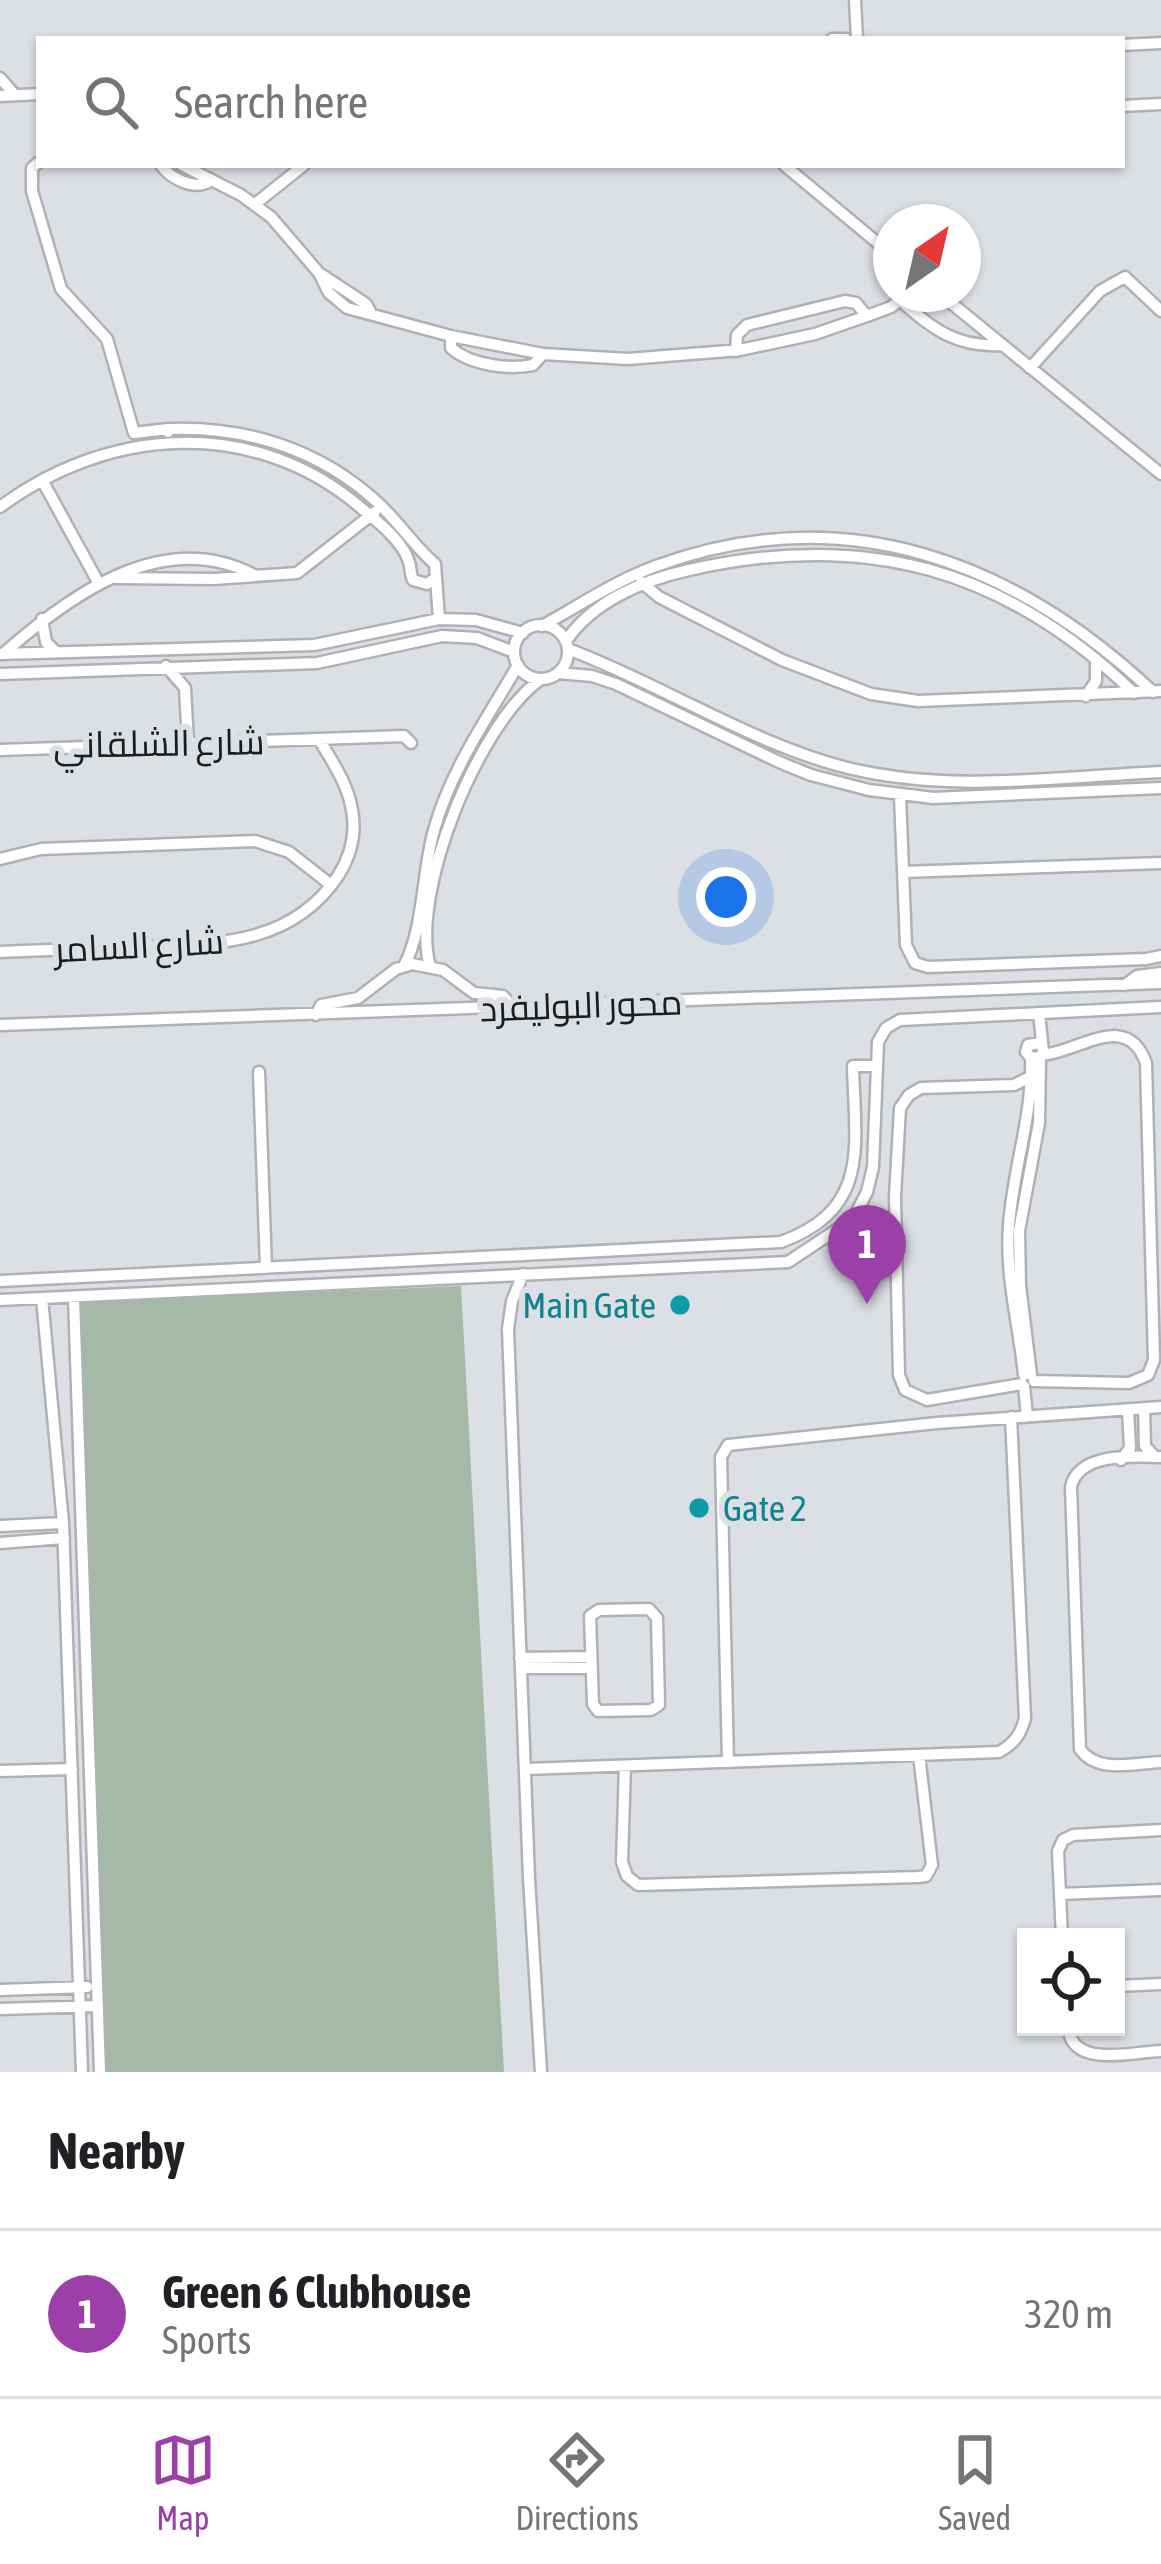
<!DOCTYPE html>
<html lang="en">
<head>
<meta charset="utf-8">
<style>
	body { margin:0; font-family:"Asap Condensed",Cairo,sans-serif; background:#f6f6f6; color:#202124 }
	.controls { position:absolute; right:36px; bottom:36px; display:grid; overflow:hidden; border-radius:0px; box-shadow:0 3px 9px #0004 }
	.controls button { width:108px; height:108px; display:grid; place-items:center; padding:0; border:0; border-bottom:3px solid #e0e0e0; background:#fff; color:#202124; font:60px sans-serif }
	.compass { position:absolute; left:873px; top:204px; width:108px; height:108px; border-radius:50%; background:#fff; box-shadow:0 3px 9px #0004; rotate:34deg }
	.you { position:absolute; left:726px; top:897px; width:42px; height:42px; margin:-30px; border:9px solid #fff; border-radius:50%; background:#1a73e8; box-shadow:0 0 0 18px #1a73e833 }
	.badge { display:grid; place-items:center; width:78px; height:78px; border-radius:50%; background:#9d3fa9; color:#fff; font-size:39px; font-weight:700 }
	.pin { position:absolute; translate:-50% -99px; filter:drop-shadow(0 3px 6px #0008) }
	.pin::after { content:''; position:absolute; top:63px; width:42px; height:36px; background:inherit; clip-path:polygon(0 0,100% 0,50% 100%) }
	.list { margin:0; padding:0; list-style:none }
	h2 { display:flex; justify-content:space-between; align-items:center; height:156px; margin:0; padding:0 48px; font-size:51px }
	h2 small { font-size:39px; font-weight:400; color:#757577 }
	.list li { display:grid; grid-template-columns:78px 1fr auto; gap:36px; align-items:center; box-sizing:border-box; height:168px; padding:0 48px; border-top:3px solid #e0e0e0 }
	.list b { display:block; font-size:45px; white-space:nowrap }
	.list p { margin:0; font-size:39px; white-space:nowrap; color:#757577 }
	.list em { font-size:39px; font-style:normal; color:#757577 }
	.icon { flex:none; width:66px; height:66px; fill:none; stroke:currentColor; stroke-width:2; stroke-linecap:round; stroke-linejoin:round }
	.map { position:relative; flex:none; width:1161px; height:2072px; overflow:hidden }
	.search { position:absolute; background:#fff; box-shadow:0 3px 9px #0004; left:36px; right:36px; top:36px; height:132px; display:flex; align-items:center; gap:30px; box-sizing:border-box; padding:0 42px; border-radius:0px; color:#757577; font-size:45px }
	.sheet { height:324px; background:#fff }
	nav { display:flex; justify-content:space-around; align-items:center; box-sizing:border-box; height:168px; border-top:3px solid #e0e0e0; background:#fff; font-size:33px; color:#757577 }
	nav a { display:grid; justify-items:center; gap:6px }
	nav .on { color:#9d3fa9 }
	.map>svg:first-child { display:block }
	.green { fill:#a4b9a6 }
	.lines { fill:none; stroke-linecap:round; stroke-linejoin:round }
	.minor-casing { stroke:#afb1b6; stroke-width:15 }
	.minor { stroke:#fff; stroke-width:10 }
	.culture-dot { fill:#0f9aa8; stroke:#dcdfe4; stroke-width:4.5 }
	.labels { text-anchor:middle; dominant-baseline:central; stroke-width:12; stroke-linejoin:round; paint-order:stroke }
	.street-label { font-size:36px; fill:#1c1d1f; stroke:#dcdfe4 }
	.culture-label { font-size:36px; fill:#0d838f; stroke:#dcdfe4; text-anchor:end }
</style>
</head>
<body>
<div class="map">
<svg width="1161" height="2072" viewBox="0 0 1161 2072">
	<rect width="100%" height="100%" fill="#dcdfe4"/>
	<path class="green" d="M461,1286L504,2072H106L79,1302Z"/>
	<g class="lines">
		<defs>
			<path id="minor" d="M855,0L857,39
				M832,39H846
				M1122,45L1161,43
				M0,78L15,95
				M0,96L39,94
				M1122,106L1161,104
				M39,162L32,168V191L61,289L107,339L134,433L168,429V432
				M161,165C171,179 194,191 210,181
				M182,165L241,195L271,217L319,273L329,293L347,308L451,336L543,354L628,359L740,350L815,334L867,316L891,307L907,294
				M784,165L891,254
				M255,204L304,165
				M319,273L366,304L370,311
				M940,294L1161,474
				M901,301C932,329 958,348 1002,345
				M451,336V348C470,365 509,370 533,365L543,354
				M736,351L737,335L747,325L845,301L856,303L867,316
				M1030,368L1100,291L1125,277L1161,311
				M168,429C246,426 319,449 377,502C398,521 414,546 435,564L439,619
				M42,480L98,582
				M0,507C109,426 254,417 360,507C376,520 403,541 409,562C411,568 410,574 413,580L427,584L434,579
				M116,578L214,579L297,573L375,512
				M641,582L659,597L782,660L871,694L918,701L1161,691
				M42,619L46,642L56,652
				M514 652a27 27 0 1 1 54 0a27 27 0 1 1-54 0Z
				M542,626C580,605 615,581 656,566C844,497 1014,561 1153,692
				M566,641C593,601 644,580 689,570C865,530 1004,568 1134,693
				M568,649C661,684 752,744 848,768C950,793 1058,777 1161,772
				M4,653C70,595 164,527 254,575
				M0,654L314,645L439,619L476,620L523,633
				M166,666L185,688L188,743
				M558,673L592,676L616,684L779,762L811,775L869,790L933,798L1161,788
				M0,674L317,663L442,636L477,638L514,652
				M1086,696L1096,681V659
				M0,750L404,736L411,743
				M900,796L906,945L915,963L928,967L1146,959L1161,956
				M0,859L41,849L255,841L289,852L331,885
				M903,872L1161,863
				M0,952C46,950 93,948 139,947C215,944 291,946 338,876C352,854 357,830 351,805C346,781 331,760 319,739
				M404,966C424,929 422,872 434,830C451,769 487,719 518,665
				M430,966C409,894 479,722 541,679
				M1125,985L1137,976L1161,973
				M1039,1013L1043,1052L1040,1057L1031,1058L1026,1052L1028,1045L1040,1043
				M316,1015L321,1005L358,998L396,969L412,964L443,970L474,993L503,996L513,1007
				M0,1025L1161,983
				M259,1072L266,1268
				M523,1274L512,1301L508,1329L529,1878L541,2072
				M0,1281L781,1242C871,1209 855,1147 853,1066H876
				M74,1297L100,2072
				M42,1298L63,1523L82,2072
				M0,1300L788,1262L853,1219L867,1192L873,1167L878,1042L886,1028L900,1020L1161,1007
				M1024,1375C1019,1324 1005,1277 1009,1225C1013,1168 1033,1116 1031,1058
				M1031,1375L1020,1285L1019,1231L1039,1123L1040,1057
				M1034,1381L1129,1383L1148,1375L1154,1360L1146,1063C1127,1010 1081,1051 1042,1055
				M1022,1384L927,1400L905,1390L899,1375L895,1196L900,1108L909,1095L921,1088L1014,1085L1032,1076
				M1024,1386L1027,1416
				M1144,1408L1145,1446L1155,1457
				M1161,1457C1132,1456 1078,1453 1071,1487L1080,1749C1097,1774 1134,1763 1161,1762
				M1121,1460L1130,1448L1128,1409
				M0,1526L63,1523
				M0,1543L64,1538
				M649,1609L657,1618L659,1705L651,1710L598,1711L593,1704L590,1616L599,1610Z
				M520,1658L590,1657
				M521,1668H590
				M728,1762L721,1457L728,1445L937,1423L1161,1407
				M625,1766L622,1862L627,1876L638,1885L918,1877L926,1876L932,1865L919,1755
				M526,1769L999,1752C1014,1744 1021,1734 1025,1718L1011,1417
				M0,1771L72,1769
				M1060,1894L1161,1890
				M1062,1937L1058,1851L1063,1840L1073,1835L1161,1830
				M1116,1986L1161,1984
				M0,1990L87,1987
				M0,2009L98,2006
				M1068,2027C1072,2069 1131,2052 1161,2051"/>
		</defs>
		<use href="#minor" class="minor-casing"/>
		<use href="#minor" class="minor"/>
	</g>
	<g class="culture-dot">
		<circle cx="680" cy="1305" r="12"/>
		<circle cx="699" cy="1508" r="12"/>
	</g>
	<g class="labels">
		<g class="street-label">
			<text transform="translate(159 743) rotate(-1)">شارع الشلقاني</text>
			<text transform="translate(139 945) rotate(-3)">شارع السامر</text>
			<text transform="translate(581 1005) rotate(-2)">محور البوليفرد</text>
		</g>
		<g class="culture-label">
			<text x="656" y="1305">Main Gate</text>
			<text x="723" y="1508" text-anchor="start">Gate 2</text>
		</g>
	</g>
</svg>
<div class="controls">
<button><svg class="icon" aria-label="locate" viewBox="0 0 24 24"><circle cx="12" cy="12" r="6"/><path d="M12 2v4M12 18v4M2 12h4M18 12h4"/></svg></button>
</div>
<svg class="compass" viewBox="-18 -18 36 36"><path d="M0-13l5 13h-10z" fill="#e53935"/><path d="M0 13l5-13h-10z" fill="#757577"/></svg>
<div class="you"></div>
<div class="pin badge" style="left:867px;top:1304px">1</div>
<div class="search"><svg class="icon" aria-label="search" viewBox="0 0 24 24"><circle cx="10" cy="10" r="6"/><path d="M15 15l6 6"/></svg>Search here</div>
</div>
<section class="sheet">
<h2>Nearby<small></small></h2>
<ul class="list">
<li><span class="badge">1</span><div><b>Green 6 Clubhouse</b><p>Sports</p></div><em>320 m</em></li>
</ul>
</section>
<nav>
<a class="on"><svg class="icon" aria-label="map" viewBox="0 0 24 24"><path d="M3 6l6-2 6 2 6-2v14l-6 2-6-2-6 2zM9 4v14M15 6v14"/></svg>Map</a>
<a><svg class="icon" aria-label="directions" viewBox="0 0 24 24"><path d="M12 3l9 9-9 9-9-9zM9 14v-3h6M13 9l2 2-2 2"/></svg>Directions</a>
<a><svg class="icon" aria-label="saved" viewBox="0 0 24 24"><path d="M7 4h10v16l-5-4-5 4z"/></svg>Saved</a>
</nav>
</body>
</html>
